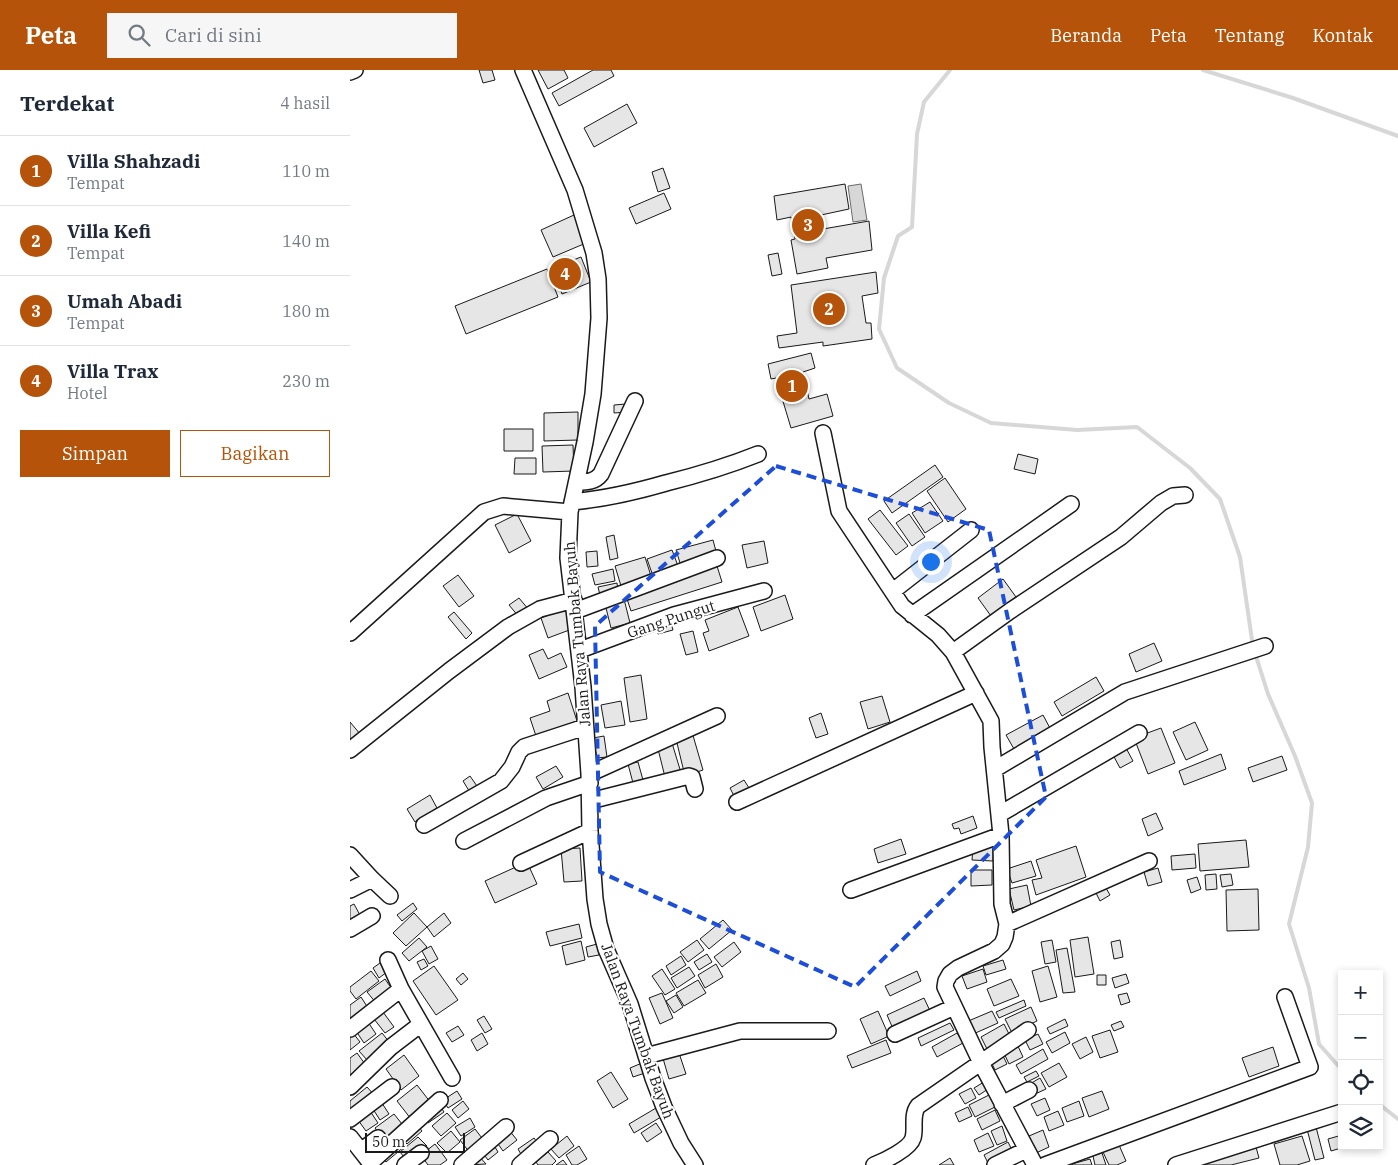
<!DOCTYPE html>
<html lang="id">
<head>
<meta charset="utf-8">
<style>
	body { margin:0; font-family:"IBM Plex Serif",serif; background:#f6f6f7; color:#1f2937 }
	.controls { position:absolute; right:15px; bottom:15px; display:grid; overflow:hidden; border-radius:0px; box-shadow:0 2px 8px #0003 }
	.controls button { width:45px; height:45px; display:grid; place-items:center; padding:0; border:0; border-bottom:1px solid #e0e1e3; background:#fff; color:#1f2937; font:25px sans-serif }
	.scale { position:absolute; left:15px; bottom:12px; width:100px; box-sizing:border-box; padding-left:5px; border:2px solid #1a1a1a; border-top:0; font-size:14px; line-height:18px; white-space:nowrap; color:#1a1a1a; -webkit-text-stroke:4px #fff; paint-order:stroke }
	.you { position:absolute; left:580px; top:491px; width:18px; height:18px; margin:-12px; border:4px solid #fff; border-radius:50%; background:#1a73e8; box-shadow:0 0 0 8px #1a73e833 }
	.badge { display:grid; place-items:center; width:32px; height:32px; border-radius:50%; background:#b45309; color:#fff; font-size:16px; font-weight:700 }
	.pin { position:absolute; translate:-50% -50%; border:2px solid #fff; box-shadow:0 1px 5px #0006 }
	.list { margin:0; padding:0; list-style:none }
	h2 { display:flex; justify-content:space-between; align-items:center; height:65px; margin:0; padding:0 20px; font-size:21px }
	h2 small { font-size:16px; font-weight:400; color:#747a83 }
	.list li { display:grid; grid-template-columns:32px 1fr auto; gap:15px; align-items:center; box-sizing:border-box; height:70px; padding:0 20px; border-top:1px solid #e0e1e3 }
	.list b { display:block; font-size:19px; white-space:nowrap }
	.list p { margin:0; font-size:16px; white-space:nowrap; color:#747a83 }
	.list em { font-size:16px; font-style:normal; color:#747a83 }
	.actions { display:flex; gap:10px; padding:15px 20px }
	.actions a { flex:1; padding:11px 0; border:1px solid #b45309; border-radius:0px; text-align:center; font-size:18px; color:#b45309 }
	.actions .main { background:#b45309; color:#fff }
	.icon { flex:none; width:28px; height:28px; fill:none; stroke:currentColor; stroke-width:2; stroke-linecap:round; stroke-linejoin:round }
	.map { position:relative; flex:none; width:1048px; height:1095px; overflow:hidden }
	header { display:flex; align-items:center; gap:30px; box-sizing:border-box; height:70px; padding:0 25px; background:#b45309; color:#fff }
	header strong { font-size:24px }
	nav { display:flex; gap:28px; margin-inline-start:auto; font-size:18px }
	.search { width:350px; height:45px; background:#f6f6f7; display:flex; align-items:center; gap:12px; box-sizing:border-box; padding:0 18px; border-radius:0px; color:#747a83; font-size:19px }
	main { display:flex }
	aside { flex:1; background:#fff }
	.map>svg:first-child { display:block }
	.water { fill:#d7d7d7; stroke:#6a6a6a }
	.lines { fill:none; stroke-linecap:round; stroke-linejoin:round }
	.stream { stroke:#d7d7d7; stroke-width:4 }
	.building { fill:#e6e6e6; stroke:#1a1a1a }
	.minor-casing { stroke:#1a1a1a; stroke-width:18 }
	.minor { stroke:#fff; stroke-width:15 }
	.marked { fill:none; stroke:#1d4ed8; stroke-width:4; stroke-dasharray:10 6; stroke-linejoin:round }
	.labels { text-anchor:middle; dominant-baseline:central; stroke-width:4; stroke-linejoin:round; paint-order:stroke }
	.street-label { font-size:15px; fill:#1a1a1a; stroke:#fff }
</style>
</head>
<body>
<header>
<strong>Peta</strong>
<div class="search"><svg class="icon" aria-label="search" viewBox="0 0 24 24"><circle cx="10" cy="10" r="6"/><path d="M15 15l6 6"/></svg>Cari di sini</div>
<nav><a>Beranda</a><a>Peta</a><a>Tentang</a><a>Kontak</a></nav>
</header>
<main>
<aside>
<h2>Terdekat<small>4 hasil</small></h2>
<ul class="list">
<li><span class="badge">1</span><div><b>Villa Shahzadi</b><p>Tempat</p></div><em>110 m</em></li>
<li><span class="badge">2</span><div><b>Villa Kefi</b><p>Tempat</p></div><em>140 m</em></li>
<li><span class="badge">3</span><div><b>Umah Abadi</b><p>Tempat</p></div><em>180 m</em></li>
<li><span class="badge">4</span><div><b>Villa Trax</b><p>Hotel</p></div><em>230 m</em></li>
</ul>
<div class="actions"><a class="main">Simpan</a><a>Bagikan</a></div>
</aside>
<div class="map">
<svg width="1048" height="1095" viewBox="0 0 1048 1095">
	<rect width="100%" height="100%" fill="#fff"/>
	<path class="water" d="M511,114L517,150L503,152L498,116Z"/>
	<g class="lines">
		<path class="stream" d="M600,0L574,32L567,64L562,157L548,166L534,208L529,259L547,298L599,333L641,353L727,360L787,357L840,398L870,429L890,487L903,577
			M853,0L943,28L1048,66
			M905,583L918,624L945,686L962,733L958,777L939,854L959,918L969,974L992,1000
			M1029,1034L1048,1049"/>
	</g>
	<path class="building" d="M129,0H142L145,10L133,13Z
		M188,0H214L218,8L198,19Z
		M243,0H261L264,6L209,36L202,23Z
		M277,34L287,53L244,77L234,58Z
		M313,98L320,118L308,122L302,102Z
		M495,114L499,139L471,145L473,159L519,151L522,180L476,188L478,198L447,204L441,170L445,169L441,147L427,150L424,126Z
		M314,123L321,139L286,154L279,138Z
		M224,145L236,173L203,187L191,160Z
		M428,183L432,204L422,206L418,185Z
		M231,187L241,212L212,224L203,198Z
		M197,199L208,227L116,264L105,236Z
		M526,202L528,223L512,226L516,253H521L522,269L473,276V272L429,278L427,266L447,263L441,215Z
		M461,283L465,298L453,302L459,329L477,324L483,346L441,358L426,308L421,309L418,294Z
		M276,334L277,342L264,343V335Z
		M228,342V370L194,371V343Z
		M154,359H183V381H154Z
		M223,375L224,401L193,402L192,376Z
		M668,384L688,389L685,404L664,399Z
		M165,388H186V404H164Z
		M585,395L593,407L542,443L534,431Z
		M595,408L616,439L598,452L577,421Z
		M580,432L593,451L575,463L562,443Z
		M530,440L558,476L546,485L518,449Z
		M167,444L181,471L159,483L145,455Z
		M559,444L575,467L562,476L546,453Z
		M264,465L268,488L260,490L256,467Z
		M363,470L367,485L331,496L326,480Z
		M414,471L418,493L397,498L392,475Z
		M322,480L328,496L303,506L297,489Z
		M247,481L248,496L237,497L236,482Z
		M295,487L301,506L271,516L265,496Z
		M367,496L372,512L281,541L276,526Z
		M263,499L265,511L245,515L242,504Z
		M108,505L124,526L109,537L93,516Z
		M653,509L666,527L641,546L628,528Z
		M267,513L268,521L250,525L248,517Z
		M435,525L443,549L411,561L403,537Z
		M169,528L179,540L169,547L159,535Z
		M274,529L280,553L261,558L255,534Z
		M388,537L399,566L359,581L353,563L359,561L355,550Z
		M215,539L222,559L198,568L191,548Z
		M104,542L122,563L116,569L98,547Z
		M320,550L323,560L308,564L305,555Z
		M343,561L348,582L336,585L330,564Z
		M804,573L812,591L786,602L779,584Z
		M193,579L198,589L211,583L217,597L189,609L179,585Z
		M291,605L297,649L280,652L274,608Z
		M746,607L754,621L712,646L704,632Z
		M218,623L227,651L186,666L180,648L200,641L197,631Z
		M532,626L540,652L518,659L510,632Z
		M271,631L275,655L255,658L251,635Z
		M471,643L478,664L466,668L459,648Z
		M693,645L701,660L664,679L656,665Z
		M0,652L11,665L0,674Z
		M845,652L858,680L836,690L823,662Z
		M811,658L825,693L798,704L784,668Z
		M342,662L353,700L335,706L326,669Z
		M254,666L257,687L247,688L243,668Z
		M322,673L332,706L316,711L308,679Z
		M776,678L783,691L770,698L763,685Z
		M871,684L876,699L834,715L829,701Z
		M932,686L937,700L903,712L898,698Z
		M288,692L293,710L283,713L278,694Z
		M206,696L213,707L193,719L186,707Z
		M120,706L129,719L121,724L113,711Z
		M394,710L399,718L384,726L380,718Z
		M80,725L87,738L65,752L57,739Z
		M806,743L813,759L798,766L792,749Z
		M623,746L627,758L611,764L609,758L604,759L602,754Z
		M551,769L556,784L528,793L524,779Z
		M896,770L899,797L850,801L848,774Z
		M623,776H643V791L622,790Z
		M726,776L736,807L686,825L682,810L692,808L686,790Z
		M230,778L232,811L214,812L211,779Z
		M845,784L846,798L822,800L821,786Z
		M681,791L686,806L662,813L657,799Z
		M177,792L187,814L145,833L135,811Z
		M808,798L812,812L798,816L794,802Z
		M621,800H642V815L621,816Z
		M866,804L867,819L856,820L855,805Z
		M881,804L883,815L872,817L870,805Z
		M847,807L851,819L841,823L837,810Z
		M677,815L681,836L664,840L659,819Z
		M756,818L760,825L750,831L746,823Z
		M908,819L909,860L877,861L876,820Z
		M63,833L67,839L52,851L47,845Z
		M4,834L11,847L0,853V836Z
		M64,843L77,857L56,876L43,863Z
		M94,843L101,853L84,867L77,857Z
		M373,850L382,860L359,879L350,869Z
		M229,854L232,868L200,876L196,862Z
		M738,867L744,904L725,907L720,870Z
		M69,868L77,877L59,891L52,883Z
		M347,870L354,880L338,892L330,882Z
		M702,870L706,892L695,894L691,872Z
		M770,870L773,887L764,889L761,872Z
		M231,871L235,890L216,895L212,876Z
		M384,872L391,882L372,897L364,887Z
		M247,874L249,885L238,887L236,877Z
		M81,876L88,889L79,894L72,881Z
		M717,878L725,922L713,923L706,880Z
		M357,884L362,892L349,900L344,892Z
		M331,886L336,895L321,905L316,896Z
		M74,889L78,896L71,900L67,892Z
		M653,890L656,899L636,905L633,896Z
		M30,893L37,902L29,908L23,898Z
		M366,894L373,907L355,918L348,905Z
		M84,896L108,930L86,945L63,911Z
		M698,896L707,927L690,932L682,901Z
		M339,897L345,906L327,918L321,908Z
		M312,899L325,919L315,925L302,906Z
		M633,899L637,912L617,919L612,906Z
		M21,901L29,911L6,929L0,921V917Z
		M567,901L571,911L540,926L535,916Z
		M113,903L118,909L111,915L106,909Z
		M776,904L779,913L765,918L762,908Z
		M747,905H756V915H747Z
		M35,909L44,922L27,934L17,922Z
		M661,909L669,926L644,936L637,919Z
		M348,910L356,923L334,936L326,923Z
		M312,923L323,948L310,954L299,928Z
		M777,923L780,932L771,935L768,925Z
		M326,925L333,937L324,943L316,931Z
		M11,927L20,941L3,953L0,948V935Z
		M574,928L581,943L544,961L537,945Z
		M674,930L676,936L649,948L646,942Z
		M681,937L687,951L662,963L655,949Z
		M528,941L539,966L521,974L510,949Z
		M642,941L648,953L621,965L616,952Z
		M33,942L44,957L35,963L24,949Z
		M134,946L142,959L135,963L127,950Z
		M715,949L718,956L700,964L697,958Z
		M771,951L774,957L764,961L761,955Z
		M18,952L26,964L14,973L6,961Z
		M600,953L604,960L571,976L568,968Z
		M654,954L660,966L637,979L631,967Z
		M108,956L114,965L102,972L96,963Z
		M760,960L768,982L750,988L742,966Z
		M715,962L720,973L702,983L696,972Z
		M3,963L10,972L0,980V966Z
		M32,963L40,973L18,991L9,981Z
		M132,963L138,974L127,981L121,970Z
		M607,963L613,973L587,987L582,977Z
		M688,964L693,974L680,980L675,970Z
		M736,967L743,982L730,989L722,974Z
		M536,970L541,983L502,998L497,986Z
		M667,974L673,987L659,994L653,981Z
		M923,977L929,996L899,1007L892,988Z
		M693,979L698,989L671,1004L666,995Z
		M328,980L336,1004L319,1009L312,985Z
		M7,983L15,994L0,1005V988Z
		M652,984L657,994L645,1000L640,990Z
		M54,985L69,1006L51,1020L36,999Z
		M292,993L295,1003L283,1007L280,998Z
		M709,993L717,1007L699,1017L691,1003Z
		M686,1001L689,1006L677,1012L674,1007Z
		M261,1002L278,1029L263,1038L247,1011Z
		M690,1008L696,1019L683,1025L678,1015Z
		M634,1012L638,1019L629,1025L624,1018Z
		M67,1015L81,1033L61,1049L47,1031Z
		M17,1017L26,1027L4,1044L0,1039V1031Z
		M621,1018L626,1028L615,1034L609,1024Z
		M107,1021L112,1029L98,1038L93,1030Z
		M752,1021L759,1039L739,1047L732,1028Z
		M639,1025L645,1037L625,1047L619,1035Z
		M695,1028L700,1040L687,1046L681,1034Z
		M30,1030L39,1044L30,1050L21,1036Z
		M113,1031L119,1039L108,1048L102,1040Z
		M729,1031L734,1046L717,1052L712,1038Z
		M89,1034L94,1042L78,1053L73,1046Z
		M618,1037L622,1046L609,1052L605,1043Z
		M306,1038L311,1047L284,1063L279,1054Z
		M645,1040L650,1051L632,1060L627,1049Z
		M20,1041L28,1053L16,1061L8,1050Z
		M708,1041L714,1055L699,1061L694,1047Z
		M97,1043L106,1053L91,1066L82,1056Z
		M44,1044L56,1059L37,1074L25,1058Z
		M120,1048L125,1057L111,1066L105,1057Z
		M306,1053L312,1062L297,1072L291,1063Z
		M67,1055L72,1061L57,1074L51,1068Z
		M652,1056L657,1071L647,1075L641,1061Z
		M966,1057L974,1088L965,1090L957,1059Z
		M125,1059L135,1072L120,1083L110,1070Z
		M159,1060L167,1070L153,1081L146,1071Z
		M693,1060L699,1077L686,1083L679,1066Z
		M101,1061L110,1072L97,1083L87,1073Z
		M638,1063L644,1076L629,1082L624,1070Z
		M992,1065V1076H998L981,1081L978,1069Z
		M217,1066L224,1076L209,1088L201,1079Z
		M952,1066L960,1091L947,1095H930L924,1074Z
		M68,1067L77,1076L58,1092L50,1082Z
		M184,1068L189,1075L172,1086L168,1079Z
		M49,1070L55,1076L36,1092L31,1086Z
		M658,1072L662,1080L638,1093L634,1085Z
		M85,1074L97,1090L90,1095H78L71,1085Z
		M143,1074L148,1082L138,1090L132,1082Z
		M769,1075L776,1091L767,1095H759L753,1082Z
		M229,1076L237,1089L227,1095H222L216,1085Z
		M906,1077L909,1088L881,1095H851L850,1091Z
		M198,1082L206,1091L202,1095H188L186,1092Z
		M752,1083L756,1095H745L743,1086Z
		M128,1085L136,1094L117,1095Z
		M600,1088L604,1095H589Z
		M740,1089L742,1095H722V1094Z
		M213,1090L217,1095H206Z"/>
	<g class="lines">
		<defs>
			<path id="minor" d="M173,0L225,120L244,183L248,209L249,248L243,324L235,372L220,442L218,488L233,617L239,704L240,761L245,829L249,854L256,879L280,934L303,1008L314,1037L331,1073L345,1095
				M0,2L5,0
				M473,363L489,441L552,536L588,565L603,582L641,651L642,677L651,765L652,834L657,854L655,867L652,874L644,881L608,898L600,904L596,911L595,917L631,993L685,1095
				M227,412C237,412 245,412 251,404L285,331
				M222,432C254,429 285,422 316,413C348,405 378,396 408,384
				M543,521L621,460
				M225,541L367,488
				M562,545L721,434
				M0,563L134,442L153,436L220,442
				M230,580L324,545L414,521
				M603,582L660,541L771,467L811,433L823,426L835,425
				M0,680L99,601L158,557L190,539L224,530
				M645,699L775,622L915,576
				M239,704L367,646
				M240,731L339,706L342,707L345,719
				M387,732L626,623
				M650,744L789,663
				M74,755L151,711L162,697L169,682L174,677L235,657
				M114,771L196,728L240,713
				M0,785L22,809L40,826
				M171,793L240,761
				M0,820L22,809
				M501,820L651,765
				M657,854L799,791
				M0,859L22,846
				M38,890L51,919L102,1008
				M0,959L51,919
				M545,964L604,937
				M296,986L390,961H478
				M0,1017L41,977L71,954
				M652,1034L679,1020
				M0,1049L42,1017
				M0,1067L22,1095
				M11,1081L28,1068
				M20,1093L90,1030
				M55,1095L71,1083
				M112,1095L156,1057
				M170,1095L200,1069
				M524,1095C534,1091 560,1079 563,1068C566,1058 561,1045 568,1036L678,960
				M645,1095L676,1080
				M695,1095L960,997L935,927
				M826,1095L992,1042"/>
		</defs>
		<use href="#minor" class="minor-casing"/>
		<use href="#minor" class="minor"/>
	</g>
	<path class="marked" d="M426,396L639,460L696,727L505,917L250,802L245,556Z"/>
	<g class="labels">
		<g class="street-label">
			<text transform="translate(321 549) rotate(-18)">Gang Pungut</text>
			<text transform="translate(227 564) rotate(-95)">Jalan Raya Tumbak Bayuh</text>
			<text transform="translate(288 961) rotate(70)">Jalan Raya Tumbak Bayuh</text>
		</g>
	</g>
</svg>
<div class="controls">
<button>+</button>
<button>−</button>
<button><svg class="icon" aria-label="locate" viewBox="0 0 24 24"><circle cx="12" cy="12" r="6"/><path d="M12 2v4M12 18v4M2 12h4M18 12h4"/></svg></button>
<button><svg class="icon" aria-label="layers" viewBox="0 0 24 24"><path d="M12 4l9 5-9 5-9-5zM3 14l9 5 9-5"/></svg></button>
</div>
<div class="scale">50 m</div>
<div class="you"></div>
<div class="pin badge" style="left:442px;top:316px">1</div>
<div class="pin badge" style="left:479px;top:239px">2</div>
<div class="pin badge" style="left:458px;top:155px">3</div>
<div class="pin badge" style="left:215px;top:204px">4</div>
</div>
</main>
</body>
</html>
